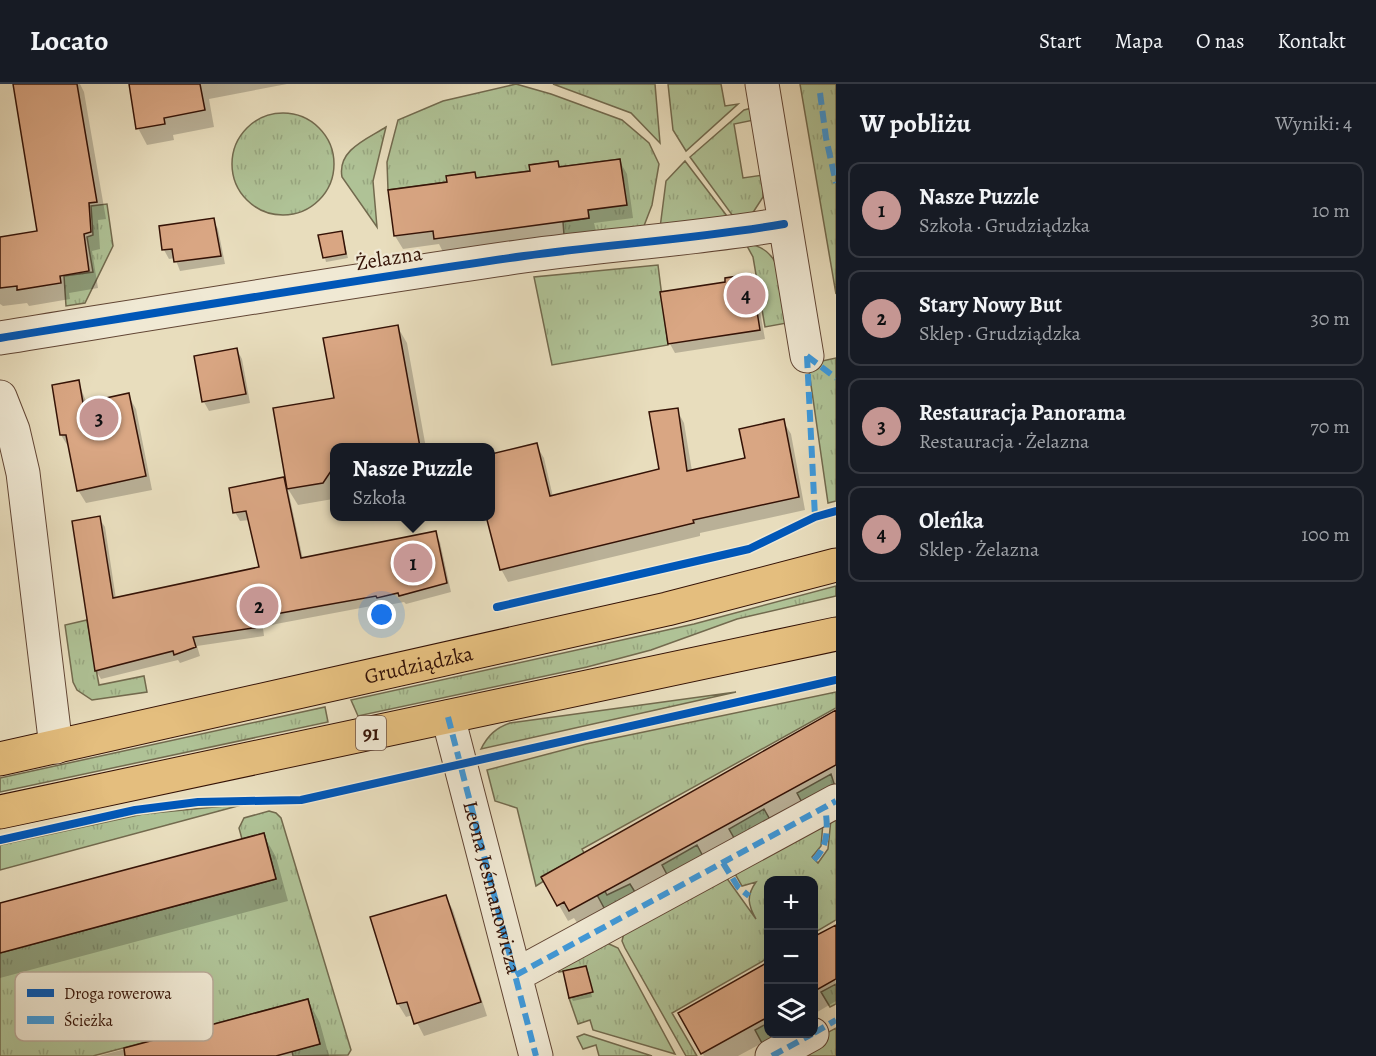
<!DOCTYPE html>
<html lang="pl">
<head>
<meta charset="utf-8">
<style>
	body { margin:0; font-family:Alegreya,serif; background:#242831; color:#f1f3f6 }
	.controls { position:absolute; right:18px; bottom:18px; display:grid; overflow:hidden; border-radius:12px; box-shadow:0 6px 24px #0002 }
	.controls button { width:54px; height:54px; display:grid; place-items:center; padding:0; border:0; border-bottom:2px solid #363941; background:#171b24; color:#f1f3f6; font:30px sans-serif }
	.you { position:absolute; left:382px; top:531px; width:21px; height:21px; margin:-15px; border:4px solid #fff; border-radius:50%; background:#1a73e8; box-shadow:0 0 0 9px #1a73e833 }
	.badge { display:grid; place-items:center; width:39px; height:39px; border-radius:50%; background:#c59692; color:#111; font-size:20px; font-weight:700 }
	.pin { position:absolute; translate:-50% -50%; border:3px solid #fff; box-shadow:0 2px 6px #0006 }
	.popup { position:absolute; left:330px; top:359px; width:165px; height:78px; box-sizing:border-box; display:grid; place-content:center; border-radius:12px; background:#171b24; filter:drop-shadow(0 2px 4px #0005); font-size:20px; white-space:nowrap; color:#9ea1a6 }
	.popup b { font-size:22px; color:#f1f3f6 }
	.popup::after { content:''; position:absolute; left:50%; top:100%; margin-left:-12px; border:12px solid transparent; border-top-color:#171b24 }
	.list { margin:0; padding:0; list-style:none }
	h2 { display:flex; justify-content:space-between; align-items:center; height:78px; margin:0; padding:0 24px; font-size:26px }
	h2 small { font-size:20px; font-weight:400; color:#9ea1a6 }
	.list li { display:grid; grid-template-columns:39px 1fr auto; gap:18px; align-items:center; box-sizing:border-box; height:96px; margin:0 12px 12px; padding:0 12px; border:2px solid #363941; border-radius:12px }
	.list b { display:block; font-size:22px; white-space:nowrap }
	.list p { margin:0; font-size:20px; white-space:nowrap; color:#9ea1a6 }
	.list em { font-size:20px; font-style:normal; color:#9ea1a6 }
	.icon { flex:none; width:33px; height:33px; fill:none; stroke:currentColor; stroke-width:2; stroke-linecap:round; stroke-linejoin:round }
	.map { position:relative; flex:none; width:836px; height:972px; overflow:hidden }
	header { display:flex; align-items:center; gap:36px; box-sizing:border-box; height:84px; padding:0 30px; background:#171b24; border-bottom:2px solid #363941 }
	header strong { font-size:28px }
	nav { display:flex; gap:33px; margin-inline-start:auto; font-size:21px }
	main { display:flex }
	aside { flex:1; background:#171b24 }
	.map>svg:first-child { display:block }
	.grass { fill:url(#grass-tufts); stroke:#726a4e; stroke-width:1.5 }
	.shadow { fill:#0003 }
	.building { fill:#d9a683; stroke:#341206; stroke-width:1.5 }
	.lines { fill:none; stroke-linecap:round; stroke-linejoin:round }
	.minor-casing { stroke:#614534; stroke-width:35 }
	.primary-casing { stroke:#341206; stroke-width:35 }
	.minor { stroke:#f0e9d4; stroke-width:33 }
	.primary { stroke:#e4be7e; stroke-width:33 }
	.quiet { stroke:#3e9add; stroke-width:6; stroke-dasharray:12 6; stroke-linecap:butt }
	.cycleway-casing { stroke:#f0e9d4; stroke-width:11 }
	.cycleway { stroke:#0057b8; stroke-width:8 }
	.labels { text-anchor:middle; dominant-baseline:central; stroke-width:4.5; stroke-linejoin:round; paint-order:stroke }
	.shield { fill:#f0e9d4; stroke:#6c5244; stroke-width:1.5 }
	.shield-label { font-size:20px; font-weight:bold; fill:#341206 }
	.street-label { font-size:21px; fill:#341206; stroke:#f0e9d4 }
	.key { fill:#f0e9d4; stroke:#b8a896; stroke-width:1.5 }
	.key-label { font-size:16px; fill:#341206 }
</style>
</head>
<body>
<header>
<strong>Locato</strong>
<nav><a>Start</a><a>Mapa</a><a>O nas</a><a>Kontakt</a></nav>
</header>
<main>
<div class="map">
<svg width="836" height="972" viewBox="0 0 836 972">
	<defs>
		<pattern id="grass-tufts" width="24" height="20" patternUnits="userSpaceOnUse" patternTransform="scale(1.5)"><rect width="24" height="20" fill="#afc296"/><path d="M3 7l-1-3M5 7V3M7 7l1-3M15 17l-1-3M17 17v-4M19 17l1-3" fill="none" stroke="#97a680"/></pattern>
	</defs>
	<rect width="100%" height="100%" fill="#e8ddbd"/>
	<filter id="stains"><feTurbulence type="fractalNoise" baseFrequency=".00333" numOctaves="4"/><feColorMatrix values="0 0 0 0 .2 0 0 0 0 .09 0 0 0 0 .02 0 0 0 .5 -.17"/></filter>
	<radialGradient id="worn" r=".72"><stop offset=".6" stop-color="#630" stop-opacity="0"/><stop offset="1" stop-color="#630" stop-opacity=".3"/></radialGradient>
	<path class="grass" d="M516,0L551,10L622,36L649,59L659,80L652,121L642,147L578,154L577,149L564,151L563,138L589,134L588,126L626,120L620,75L559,83L558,77L530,81V87L476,94L474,88L447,92V98L388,106L387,78L398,36L443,17Z
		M553,0H655L660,59L631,29Z
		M668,0H721L725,22L738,20L686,67L673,46Z
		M800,0H836V210Z
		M752,24L754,36L734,40L743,94L763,91V113L752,130L735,135L690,73L744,26Z
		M232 80a51 51 0 1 1 102 0a51 51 0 1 1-102 0Z
		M386,43L373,97L377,143L342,93C337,66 367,55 386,43Z
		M685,77L730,136L660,144L666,97Z
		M107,120L113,162L85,219L66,222L64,192L93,188L87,153L93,151L91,122Z
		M746,160C786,163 782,208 787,239L765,243L753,173Z
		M658,181L668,261L552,281L534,193Z
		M836,274V417L828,419L808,280Z
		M836,502V512L737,535L651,566L587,583L358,632L351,616L694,540Z
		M87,536L99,601L144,592L147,608L92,616L77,606L73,598L65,541Z
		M736,608L481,665C488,651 496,644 510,639Z
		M836,608V624L582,765L607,811L630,800L640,816L609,833L583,785L565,780L542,792L544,797L536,802L517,724L495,717L487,686L586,660Z
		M325,623L328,638L0,708V694Z
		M831,690L836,706L805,724L797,709Z
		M245,720L0,786V761L143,730Z
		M764,725L773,741L738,761L729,745Z
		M269,727L276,729L281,734L351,966L348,971L293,972L292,967L320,960L308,915L93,972H0V869L276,795L264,749L242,755L239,744L244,734Z
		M836,732V836L814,849V796H768V874L672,929L697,972H686L625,864L622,857L624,849L726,793L756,835C748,821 746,812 756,798L742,802L734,788L823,739L821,762L812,773L818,779L828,765L831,735Z
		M697,761L706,778L671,798L662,781Z
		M607,859L618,864L675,970L593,946L590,936L578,940L569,914L592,908L586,883L559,888L560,884Z
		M836,900V920L830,923L821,908Z
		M768,939V950H783L763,961L755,946Z
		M836,944V972H785Z
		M584,950L652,972H599L596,961L583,965L577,953Z"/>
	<path class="shadow" d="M14,0H80L84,8L106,135L98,136L100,165L92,167L98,204L69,209L70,215L29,222L27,219L3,222L0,220V155L38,149Z
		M131,0H287L209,15L214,43L173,51L174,56L147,61L138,44Z
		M619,76L627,90L633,134L594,139L596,147L443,168L439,160L403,165L395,152L449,99L474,90L477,96L532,88L557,78L561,84Z
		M213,136L218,145L225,180L180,187L175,174L169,175L164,166Z
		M342,148L348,174L326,178L320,152Z
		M750,191L755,200L765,255L675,269L670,260L662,209L726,199Z
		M397,242L407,259L426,364H335V412L333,415L298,421L288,405L303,475L435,449L440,458L451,508L406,520L404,518L383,522L382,520L276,540L263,544L264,552L197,562L200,572L180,579L178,576L101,595L96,587L99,434L105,443L116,515L260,484L250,436L240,437L235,428L283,395L288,404L336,315Z
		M237,266L242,275L250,319L209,327L204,318L196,273Z
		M78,297L87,320L128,311L136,325L152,406L86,419L78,406L69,364L61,351Z
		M677,326L684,339L692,387L747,375L783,337L791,350L805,426L700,449V452L508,498L501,485L491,432V372L536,361L544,374L553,413L661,386Z
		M836,628V701L580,843L574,834L568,837L543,793Z
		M263,750L276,773L288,817L0,894V821Z
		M446,813L453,826L487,932L424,952L413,931L406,933L398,920Z
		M836,842V917L814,930V855Z
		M768,880V950H779L738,972H704L680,930Z
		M586,886L592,913L573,917L571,913Z
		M308,916L320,939L329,972H99Z"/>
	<path class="building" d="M13,0H77L97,118L89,119L91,148L84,150L89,187L60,192L61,199L17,206V202L0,204V153L37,147Z
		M129,0H200L205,26L164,34L165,40L136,45Z
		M620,75L627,121L588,126L589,134L434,155L433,147L394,152L388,106L447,98L446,92L475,88L476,94L530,87L529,81L558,77L559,83Z
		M214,134L221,172L174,178L172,165L162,166L159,142Z
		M342,147L346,170L323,174L318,151Z
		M751,190L760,246L668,260L660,208L725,198V194Z
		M398,241L420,363H335V381L323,399L287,405L273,324L334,314L323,254Z
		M237,264L246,310L202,318L194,272Z
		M79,296L83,319L129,309L146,392L77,407L66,351H60L52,301Z
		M678,324L687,387L745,374L739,345L784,335L799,413L693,436L694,439L500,486L486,432H491V370L537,359L550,412L659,385L649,328Z
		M284,393L301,474L436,447L447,499L399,512L398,509L377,514L376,512L270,531L259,535L260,543L193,553L196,563L174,571L173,567L95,587L72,437L100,432L113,514L259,483L246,427L233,429L229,404Z
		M836,626V681L569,827L564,818L557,822L541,793Z
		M264,749L276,795L0,869V819Z
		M446,811L481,918L414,940L407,918L397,920L370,833Z
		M836,841V895L813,908V853Z
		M768,878V933L701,970L678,929Z
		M586,882L593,908L569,914L563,887Z
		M308,915L320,960L276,972H125L124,964Z"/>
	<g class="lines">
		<defs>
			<path id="minor" d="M762,0L807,272
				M0,254C174,226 349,197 524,172C611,160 698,155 784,140
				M0,313L13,346L23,389L56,663
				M448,633L536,972
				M516,891L836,717
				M772,972L812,950"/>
			<g id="primary">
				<path id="s1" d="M0,675L667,525L836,481"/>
				<path d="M0,728L836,550"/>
			</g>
		</defs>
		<use href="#minor" class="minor-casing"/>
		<use href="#primary" class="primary-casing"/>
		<use href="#minor" class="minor"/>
		<use href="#primary" class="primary"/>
		<g class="quiet">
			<path d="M820,9L826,54L836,99"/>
			<path d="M807,272L815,433"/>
			<path d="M807,272L836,294"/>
			<path id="s2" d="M448,633L536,972"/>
			<path d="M814,776C829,761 828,743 825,723"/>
			<path d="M723,779L738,803L749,812"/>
			<path d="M516,891L836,717"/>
			<path d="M814,949L836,936"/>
			<path d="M772,972L812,950"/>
		</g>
		<defs>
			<path id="cycleway" d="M0,254C174,226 349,197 524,172C611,160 698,155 784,140
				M497,523L749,465L815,433L836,427
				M0,756L135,726L198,718L301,716L836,596"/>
		</defs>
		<use href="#cycleway" class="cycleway-casing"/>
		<use href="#cycleway" class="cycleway"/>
	</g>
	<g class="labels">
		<rect class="shield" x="356" y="632" width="30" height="34" rx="4.5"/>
		<g class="shield-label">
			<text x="371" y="649">91</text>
		</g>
		<g class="street-label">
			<text transform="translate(389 174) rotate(-9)">Żelazna</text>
			<text stroke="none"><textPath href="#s1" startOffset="429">Grudziądzka</textPath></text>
			<text stroke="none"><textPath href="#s2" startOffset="176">Leona Jeśmanowicza</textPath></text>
		</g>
	</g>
	<rect x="15" y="888" width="198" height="69" rx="9" class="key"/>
	<rect x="27" y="905" width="27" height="8" fill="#0057b8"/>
	<rect x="27" y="932" width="27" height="8" fill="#3e9add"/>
	<g class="key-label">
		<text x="64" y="915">Droga rowerowa</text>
		<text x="64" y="942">Ścieżka</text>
	</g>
	<rect width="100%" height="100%" filter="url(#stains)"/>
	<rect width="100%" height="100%" fill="url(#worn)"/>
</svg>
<div class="controls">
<button>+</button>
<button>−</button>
<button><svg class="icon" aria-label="layers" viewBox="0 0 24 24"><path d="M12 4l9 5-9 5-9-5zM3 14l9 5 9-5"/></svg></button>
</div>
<div class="you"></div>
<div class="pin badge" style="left:413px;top:479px">1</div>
<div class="popup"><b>Nasze Puzzle</b>Szkoła</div>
<div class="pin badge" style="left:259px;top:522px">2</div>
<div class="pin badge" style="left:99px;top:334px">3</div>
<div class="pin badge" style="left:746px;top:211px">4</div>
</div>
<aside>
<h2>W pobliżu<small>Wyniki: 4</small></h2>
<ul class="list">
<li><span class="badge">1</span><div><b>Nasze Puzzle</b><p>Szkoła · Grudziądzka</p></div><em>10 m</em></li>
<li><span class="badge">2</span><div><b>Stary Nowy But</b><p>Sklep · Grudziądzka</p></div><em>30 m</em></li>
<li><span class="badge">3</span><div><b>Restauracja Panorama</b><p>Restauracja · Żelazna</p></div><em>70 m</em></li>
<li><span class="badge">4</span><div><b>Oleńka</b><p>Sklep · Żelazna</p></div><em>100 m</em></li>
</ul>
</aside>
</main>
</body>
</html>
